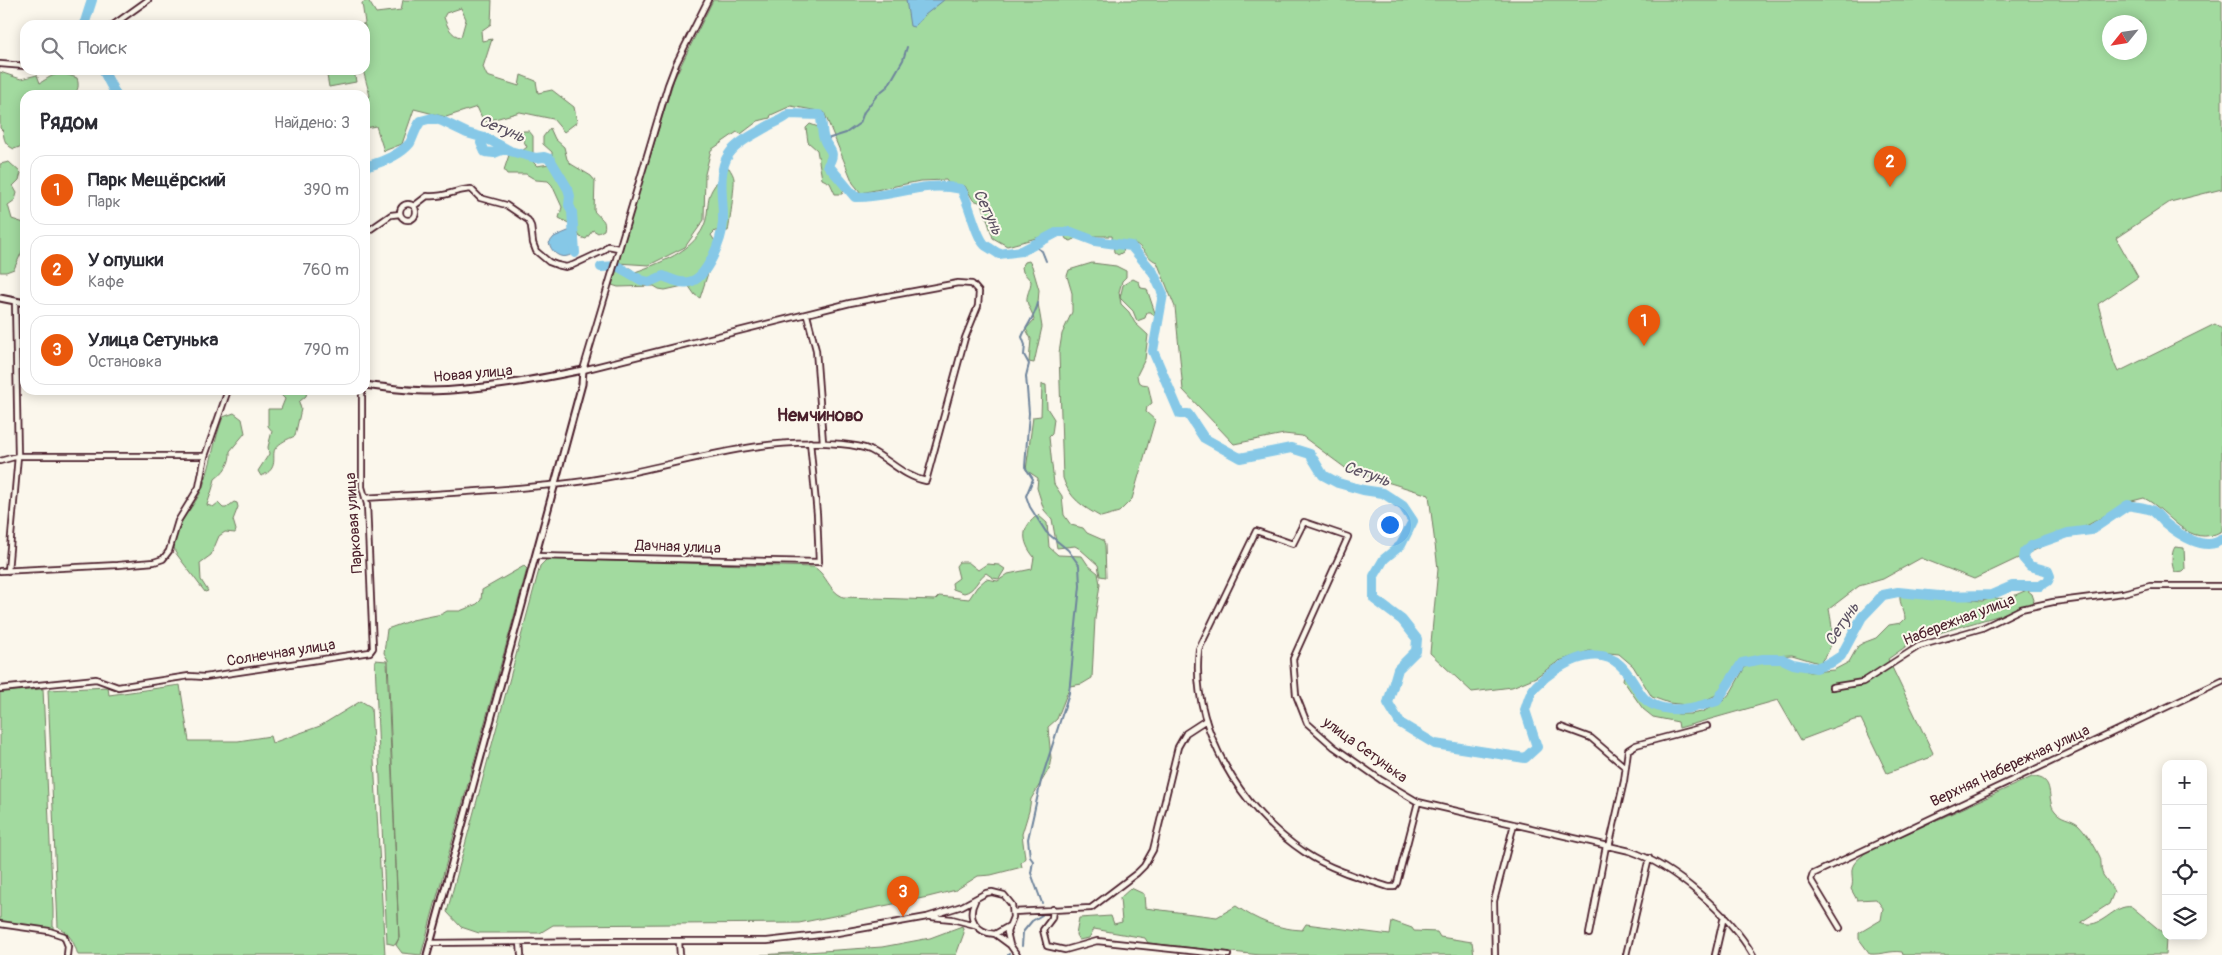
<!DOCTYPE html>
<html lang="ru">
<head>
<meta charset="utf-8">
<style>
	body { margin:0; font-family:Pangolin,sans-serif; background:#f7f7f7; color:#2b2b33 }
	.controls { position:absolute; right:15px; bottom:15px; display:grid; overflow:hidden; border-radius:10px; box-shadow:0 2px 12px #0003 }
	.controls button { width:45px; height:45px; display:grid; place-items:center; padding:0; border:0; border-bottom:1px solid #e1e1e2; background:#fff; color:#2b2b33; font:25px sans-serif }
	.compass { position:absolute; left:2102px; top:15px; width:45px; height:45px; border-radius:50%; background:#fff; box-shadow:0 2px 12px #0003; rotate:240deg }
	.you { position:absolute; left:1389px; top:524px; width:18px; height:18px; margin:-12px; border:4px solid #fff; border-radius:50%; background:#1a73e8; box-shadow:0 0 0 8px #1a73e833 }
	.badge { display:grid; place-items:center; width:32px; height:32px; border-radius:50%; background:#ea580c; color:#fff; font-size:16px; font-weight:700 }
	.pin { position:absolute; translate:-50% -41px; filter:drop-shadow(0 1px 2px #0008) }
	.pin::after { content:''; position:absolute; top:26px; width:18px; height:15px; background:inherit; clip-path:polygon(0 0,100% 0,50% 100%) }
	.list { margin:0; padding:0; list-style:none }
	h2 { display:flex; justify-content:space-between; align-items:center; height:65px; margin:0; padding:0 20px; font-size:21px }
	h2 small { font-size:16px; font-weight:400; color:#7c7c81 }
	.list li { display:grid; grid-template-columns:32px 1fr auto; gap:15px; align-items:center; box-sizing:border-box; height:70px; margin:0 10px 10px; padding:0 10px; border:1px solid #e1e1e2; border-radius:15px }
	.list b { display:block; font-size:19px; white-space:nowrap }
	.list p { margin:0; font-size:16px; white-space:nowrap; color:#7c7c81 }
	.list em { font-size:16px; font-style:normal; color:#7c7c81 }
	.icon { flex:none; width:28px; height:28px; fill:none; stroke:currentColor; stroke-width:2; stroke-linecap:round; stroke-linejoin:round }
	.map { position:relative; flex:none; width:2222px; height:955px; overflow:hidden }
	.search { position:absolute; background:#fff; box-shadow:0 2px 12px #0003; left:20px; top:20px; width:350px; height:55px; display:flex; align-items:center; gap:12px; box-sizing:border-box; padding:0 18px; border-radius:15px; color:#7c7c81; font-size:19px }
	.panel { position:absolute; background:#fff; box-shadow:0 2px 12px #0003; left:20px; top:90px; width:350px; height:305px; border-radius:15px }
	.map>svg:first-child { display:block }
	.green { fill:#a2da9f; stroke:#767c65; fill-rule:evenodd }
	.water { fill:#86c8e7; stroke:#6e849c }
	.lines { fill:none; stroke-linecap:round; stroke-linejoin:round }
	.stream { stroke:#6e849c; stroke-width:2 }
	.river { stroke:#86c8e7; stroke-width:10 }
	.minor-casing { stroke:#4a1f2b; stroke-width:8 }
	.tertiary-casing { stroke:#4a1f2b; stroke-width:9 }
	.minor { stroke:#fbf7ec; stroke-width:4.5 }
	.tertiary { stroke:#fbf7ec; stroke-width:5 }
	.labels { text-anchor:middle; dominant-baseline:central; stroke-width:4; stroke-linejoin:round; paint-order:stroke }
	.street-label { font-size:15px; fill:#4a1f2b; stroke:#fbf7ec }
	.water-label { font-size:16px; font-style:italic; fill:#5c5263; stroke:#fbf7ec }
	.quarter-label { font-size:18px; font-weight:bold; fill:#4a1f2b; stroke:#fbf7ec }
</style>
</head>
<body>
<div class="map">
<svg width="2222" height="955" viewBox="0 0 2222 955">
	<rect width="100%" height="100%" fill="#fbf7ec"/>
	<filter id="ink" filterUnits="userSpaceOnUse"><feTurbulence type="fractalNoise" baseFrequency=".02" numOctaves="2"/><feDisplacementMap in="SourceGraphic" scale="10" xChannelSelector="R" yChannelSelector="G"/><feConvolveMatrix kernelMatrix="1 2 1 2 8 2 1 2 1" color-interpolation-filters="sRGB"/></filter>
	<g filter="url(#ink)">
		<path class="green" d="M368,0L376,13L401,10L403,0H492L491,24L481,31L482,41L492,39L483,67L487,76L519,86L521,75L536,81L538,93L552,90L574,107L577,122L564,132L553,119L520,112L484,122L477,107L446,117L414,109L402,144L384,151L376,126L365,128V98L370,96L363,70L365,25H361L365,23L362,3ZM461,8L466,19L461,37C451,36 447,26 444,17L446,13Z
			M713,0H2222V189L2170,202L2116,238L2138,277L2098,304L2114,363L2118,372L2215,324L2222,329V531C2188,550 2170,511 2144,498L2128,502L2090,524L1974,579L1921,558L1883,579L1859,586L1829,609C1833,630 1836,648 1819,663L1792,655L1752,657L1735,667L1716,695L1702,702L1687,705L1669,703L1652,697L1633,666L1619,654L1589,651L1559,661L1536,677L1512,687L1472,692L1430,653L1438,569L1429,495L1348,470L1302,436L1284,434L1234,444L1183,390L1175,307L1157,262C1145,258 1141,240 1126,242L1123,252L1118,255L1114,252L1112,236H1091L1086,233L1071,241L1066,239L1062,231L1007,246L993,238L982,203L973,200L965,186L948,183L946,180L920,181L861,193L853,183L824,112L791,106L771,115L770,118L758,121L741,134L737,132L711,150L705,174L704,220L685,247L649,265L617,263L674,79ZM2110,22H2140V52H2110Z
			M326,70H354L356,82L329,87Z
			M0,72L21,79L37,75L40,83C56,73 59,71 77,78C79,85 79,91 72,95H25V147L22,146L14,149C5,145 4,140 3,131L0,128Z
			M810,124L821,128L828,153L826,166L845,188L842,194H835L830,183L822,179L817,150L808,142L806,128Z
			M550,128L555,139L564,147L567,159L571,164L591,176L595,181L594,211C600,219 607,219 604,230L598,233L593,230L586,239L580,237L574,226L559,218L562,207L552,185L548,181L536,180L526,174H507L504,170L510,152L522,151L527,147L521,136L523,131H529L533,136V162L537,166L549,164L552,158V152L543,144V137Z
			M9,162L21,173L19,180L13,186L17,193L15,200L8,205L12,219L24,223V247L14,269L6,272H0V164Z
			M723,168H729C731,171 734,176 734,179C735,184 729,229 728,231H715L711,235L720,249L709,270L700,298L695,295L688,285L665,290L659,289L654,286L618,287L612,285V279L618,269L630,268L635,272C663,262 703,248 707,214C709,199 707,197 715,185C719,179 717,173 723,168Z
			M1029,261L1032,266L1039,290L1038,303L1042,327L1034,363L1029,362L1031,339L1026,329L1034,320C1033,312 1028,308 1027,301C1026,295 1031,288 1031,281L1023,272L1022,267L1025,262Z
			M1092,263L1116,266L1126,271V277L1122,281L1119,292L1121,304L1129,312L1135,323L1148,335L1145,359L1137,375L1138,381L1142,384L1148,385L1152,403L1147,407L1146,412L1155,420L1132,499L1119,512L1101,517C1083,507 1069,498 1063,478L1059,353L1062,334L1072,312V293L1067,276L1069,270Z
			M1133,279L1139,282L1141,288L1147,289L1155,313L1154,316L1151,312H1147L1145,318L1137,321L1133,311L1120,298L1123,285Z
			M1042,384L1046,385L1047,408L1054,419L1052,434L1049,437L1054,484L1062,496L1064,515L1071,525L1083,528L1087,533L1103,540L1105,545L1106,577L1100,576L1098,565L1080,549L1075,546L1057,548L1052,519L1044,510L1037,488L1038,478L1026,470L1033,417L1041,416Z
			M276,390H305L307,392L306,396L299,402L301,409L295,436C288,439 280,442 275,449C271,456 280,469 261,476L258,471L269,454L268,447L272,431L268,426V409H281L285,399Z
			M234,413L242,419L245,433L230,451C231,463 224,472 215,479C213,488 210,496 207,505L213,507L218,503L223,508H226L234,502L237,503L238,507L233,520L236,530L235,533L225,532L219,536L211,555L200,563L201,580L208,591L205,592L175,552C170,527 194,509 202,489C211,466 214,440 223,417Z
			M1038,515L1047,523L1049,547L1058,555L1082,556L1088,565L1098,573L1100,584L1095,619L1092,678L1082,684L1070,686L1057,719L1048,727L1051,758L1049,769L1031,799L1029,811L1022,834L1025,858L1021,863L1022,867L991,875L978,876L956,890L928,897L799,923L553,925L540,933H479L461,927L447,912L540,566L547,559L814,567C827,575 828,590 843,597L935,600L939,596L969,599L977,587L986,579L998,581L1008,574L1032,569L1034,557C1021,541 1021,527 1038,515Z
			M2175,547L2184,548L2185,569L2183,571L2175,572C2171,567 2171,552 2175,547Z
			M959,562H968L978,570L987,564L999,565L1005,569L999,579L993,578L986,573C978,578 975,591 964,593L953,589L952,583L959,578L956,566Z
			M524,566L527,569L421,955L402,953L396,945L399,938L388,660L384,653L387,629L412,620L442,614L447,611H460L477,604L481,600L482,590Z
			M2027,590L2032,594L2034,600L2032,606L2028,607L1915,640L1888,659L1933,753L1929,758L1887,773L1861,719L1854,720L1801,740L1778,700L1679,728L1678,722L1653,717L1643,709L1623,680L1624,674L1651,706L1678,714H1690L1702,712L1723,701L1731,692L1745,667L1750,663L1774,660L1810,672L1834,670L1849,662L1858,646L1863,643L1876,638L1889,625L1901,623L1905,619C1905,610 1899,604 1900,596L1905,593L1982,601L1994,598L2006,599Z
			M375,660L387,661L399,938L395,945L387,943Z
			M180,685L189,741H238L270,736L272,743L320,726L361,701L371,707L385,955H78C74,942 70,934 58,927L48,690L108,687L109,695Z
			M43,689L53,909V929L0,922V692Z
			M2032,777C2057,777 2045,800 2055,811C2061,819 2070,818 2078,824C2086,832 2095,846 2100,857C2102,863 2100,869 2103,875C2107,881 2111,885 2114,892L2109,904L2081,922C2101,932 2113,903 2132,907L2162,932L2166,939L2165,955H1903L1902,952C1891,950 1881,955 1870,954L1859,939V933L1881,920L1883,908L1876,899L1857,900L1851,889C1855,881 1849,871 1854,864C1857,859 1863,856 1866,852Z
			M1131,888L1144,894L1145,908L1217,917L1236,906C1256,920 1277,929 1302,930L1306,924L1390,935L1392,921L1412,928L1414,931L1437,932L1440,937L1472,942L1474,955H1260L1148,943L1145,938L1094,929L1089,938L1079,940L1076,935L1079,918L1111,916L1114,924L1122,922L1120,898Z
			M962,926L964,933L956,955H761L882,947L930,938Z"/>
		<path class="water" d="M906,0H944L925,15L914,27L910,26Z
			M568,231H573L578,236V248C569,261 554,259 549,243L554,237Z"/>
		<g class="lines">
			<path class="stream" d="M824,140L846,133L860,123L864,112L878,94L888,86L903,60L907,47
				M1032,245L1042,251L1046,261
				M1038,303C1035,316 1027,325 1022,337L1025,345L1024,355L1029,364L1026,376L1029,413L1025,467L1033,479L1026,496L1030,507L1046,532L1068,550L1079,565L1080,586L1069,693L1041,781L1028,839L1030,857L1033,861L1031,873L1042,903
				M1022,946L1023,932L1032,921L1042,915
				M1008,955L1009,954"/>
			<path class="river" d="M84,25L92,0
				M103,70L116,95
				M482,138L481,143L485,152L494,153L504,149
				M365,163L368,166C382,162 401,154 410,143C414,136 415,128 421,121L432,118L442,121L467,133L488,139L510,151L536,158L544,157L550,159L568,189L570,196L569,205L572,212L575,253
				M601,267L617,266L641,280L649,282L663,276C671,279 680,284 689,282C707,279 722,239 723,222C724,201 716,173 729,154C738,141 757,133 770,125C777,121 783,120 789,114L820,115C823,123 821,132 824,139C828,151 837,150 828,165L855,197C893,198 922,180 961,189C970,204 975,235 985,245C989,248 995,251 999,254L1022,251L1058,232H1071L1095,241L1131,246L1153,272L1163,294L1153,351L1180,414H1188L1204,438L1240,458L1291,448L1310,454L1323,475L1338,483L1363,490L1383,493L1403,506L1413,521L1401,545L1384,559L1374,576V599L1402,620L1417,639L1416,651L1398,669L1388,703L1400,723L1435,744L1525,758L1537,747L1525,710C1528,702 1530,691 1536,686C1555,666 1596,642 1620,665C1633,676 1638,699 1654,705C1675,714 1697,707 1717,701L1742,663L1763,659H1782L1793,664L1816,668L1832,662L1841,656L1862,617L1883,595L1898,592L1939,596L1991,595L2012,586H2040L2048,581L2050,576L2048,571L2030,566L2023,558L2024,552L2031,546L2068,533L2091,530L2128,505C2135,507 2144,507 2151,510C2156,512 2161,519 2165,523C2178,534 2206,553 2222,539"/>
			<defs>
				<path id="minor" d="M113,25L148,0
					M0,64L25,66
					M400 212a8 8 0 1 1 16 0a8 8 0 1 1-16 0Z
					M414,206L427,196C445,198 453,190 471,189L480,198L506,205L528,220L531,226L533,243L536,251L549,262L557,265L566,267L573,265L603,251L608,246L618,248
					M365,233L391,215L400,214
					M807,315L816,350L823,442
					M583,370L668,85L676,64L708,0
					M0,461L18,456H205
					M365,498C431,494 496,491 561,484C655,475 746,434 841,444C851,445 861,446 870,450C890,460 904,477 926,481L965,338L978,306L979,292L972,284L958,283L850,303L583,370
					M536,556L819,562L817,514L810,442
					M0,571L118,565L154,562L163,559L169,551L178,521L199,487L205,456L228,390
					M8,571L18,456L15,301
					M1832,687L1863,682L1919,646L1982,628L2021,609L2053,602L2123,593L2150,586H2222
					M0,689L96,679L118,687L189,676L205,677L370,652L373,648L367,504L362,487V390
					M1561,727L1591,738L1625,767
					M1418,802L1397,883L1394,887H1389C1360,878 1329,869 1304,852C1241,810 1190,727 1199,649L1256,531L1293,544L1304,522L1348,537L1293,659L1296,695L1307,723L1334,747L1381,780L1418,802L1630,851C1674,866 1729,914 1753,955
					M1609,847L1624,781L1628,750L1636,745L1707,726
					M975,901C966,918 977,933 995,934L1009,926
					M1053,909L1052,918L1043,930L1047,946L1065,950L1097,941L1228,955
					M1013,912L1091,908L1137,873L1144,866L1153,850L1178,747L1186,733L1206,720
					M931,917L952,919L975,925
					M0,924L49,931L64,936L68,946L67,955
					M1840,928L1811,880L1813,874L2222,681
					M995,934L1010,945L1017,955
					M1589,934L1606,846
					M520,942L521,955
					M679,942L680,955
					M430,943L604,941H767L837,933L927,917L962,906L986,893L992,892L1004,895L1012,905L1013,917L1007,932L1010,945
					M1495,955L1494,901L1514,824
					M1626,955L1649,858
					M1715,955L1724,916"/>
				<path id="tertiary" d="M0,298L25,303
					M365,385C387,388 409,391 430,391C482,390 533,380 583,370L582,384L560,465L427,955"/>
			</defs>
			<use href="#minor" class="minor-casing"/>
			<use href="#tertiary" class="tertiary-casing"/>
			<use href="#minor" class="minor"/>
			<use href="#tertiary" class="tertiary"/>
		</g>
	</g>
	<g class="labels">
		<g class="street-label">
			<text transform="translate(473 374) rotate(-5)">Новая улица</text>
			<text transform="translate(354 523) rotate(-94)">Парковая улица</text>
			<text transform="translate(678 547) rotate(2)">Дачная улица</text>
			<text transform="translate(1959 620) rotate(-21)">Набережная улица</text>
			<text transform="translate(281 653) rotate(-9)">Солнечная улица</text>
			<text transform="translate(1365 750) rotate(36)">улица Сетунька</text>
			<text transform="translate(2010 766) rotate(-25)">Верхняя Набережная улица</text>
		</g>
		<g class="water-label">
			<text transform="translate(502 129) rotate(22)">Сетунь</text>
			<text transform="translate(988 212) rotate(65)">Сетунь</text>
			<text transform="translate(1367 474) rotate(19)">Сетунь</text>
			<text transform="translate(1842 624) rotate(-56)">Сетунь</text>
		</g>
		<g class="quarter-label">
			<text x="820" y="415">Немчиново</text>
		</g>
	</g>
</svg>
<div class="controls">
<button>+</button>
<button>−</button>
<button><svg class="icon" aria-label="locate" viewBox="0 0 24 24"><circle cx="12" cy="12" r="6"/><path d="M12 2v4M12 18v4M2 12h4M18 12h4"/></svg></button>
<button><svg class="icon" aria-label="layers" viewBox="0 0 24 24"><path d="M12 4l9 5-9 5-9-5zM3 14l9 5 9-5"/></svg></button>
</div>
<svg class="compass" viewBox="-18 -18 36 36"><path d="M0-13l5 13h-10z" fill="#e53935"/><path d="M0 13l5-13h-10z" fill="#7c7c81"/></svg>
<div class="you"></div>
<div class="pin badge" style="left:1644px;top:346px">1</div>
<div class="pin badge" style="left:1890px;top:187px">2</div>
<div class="pin badge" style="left:903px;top:917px">3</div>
<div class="search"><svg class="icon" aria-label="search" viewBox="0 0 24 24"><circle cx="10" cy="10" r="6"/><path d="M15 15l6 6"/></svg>Поиск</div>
<section class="panel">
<h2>Рядом<small>Найдено: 3</small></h2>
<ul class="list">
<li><span class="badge">1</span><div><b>Парк Мещёрский</b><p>Парк</p></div><em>390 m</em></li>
<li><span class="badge">2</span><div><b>У опушки</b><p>Кафе</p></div><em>760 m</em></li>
<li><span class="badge">3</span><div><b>Улица Сетунька</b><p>Остановка</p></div><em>790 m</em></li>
</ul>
</section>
</div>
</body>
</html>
